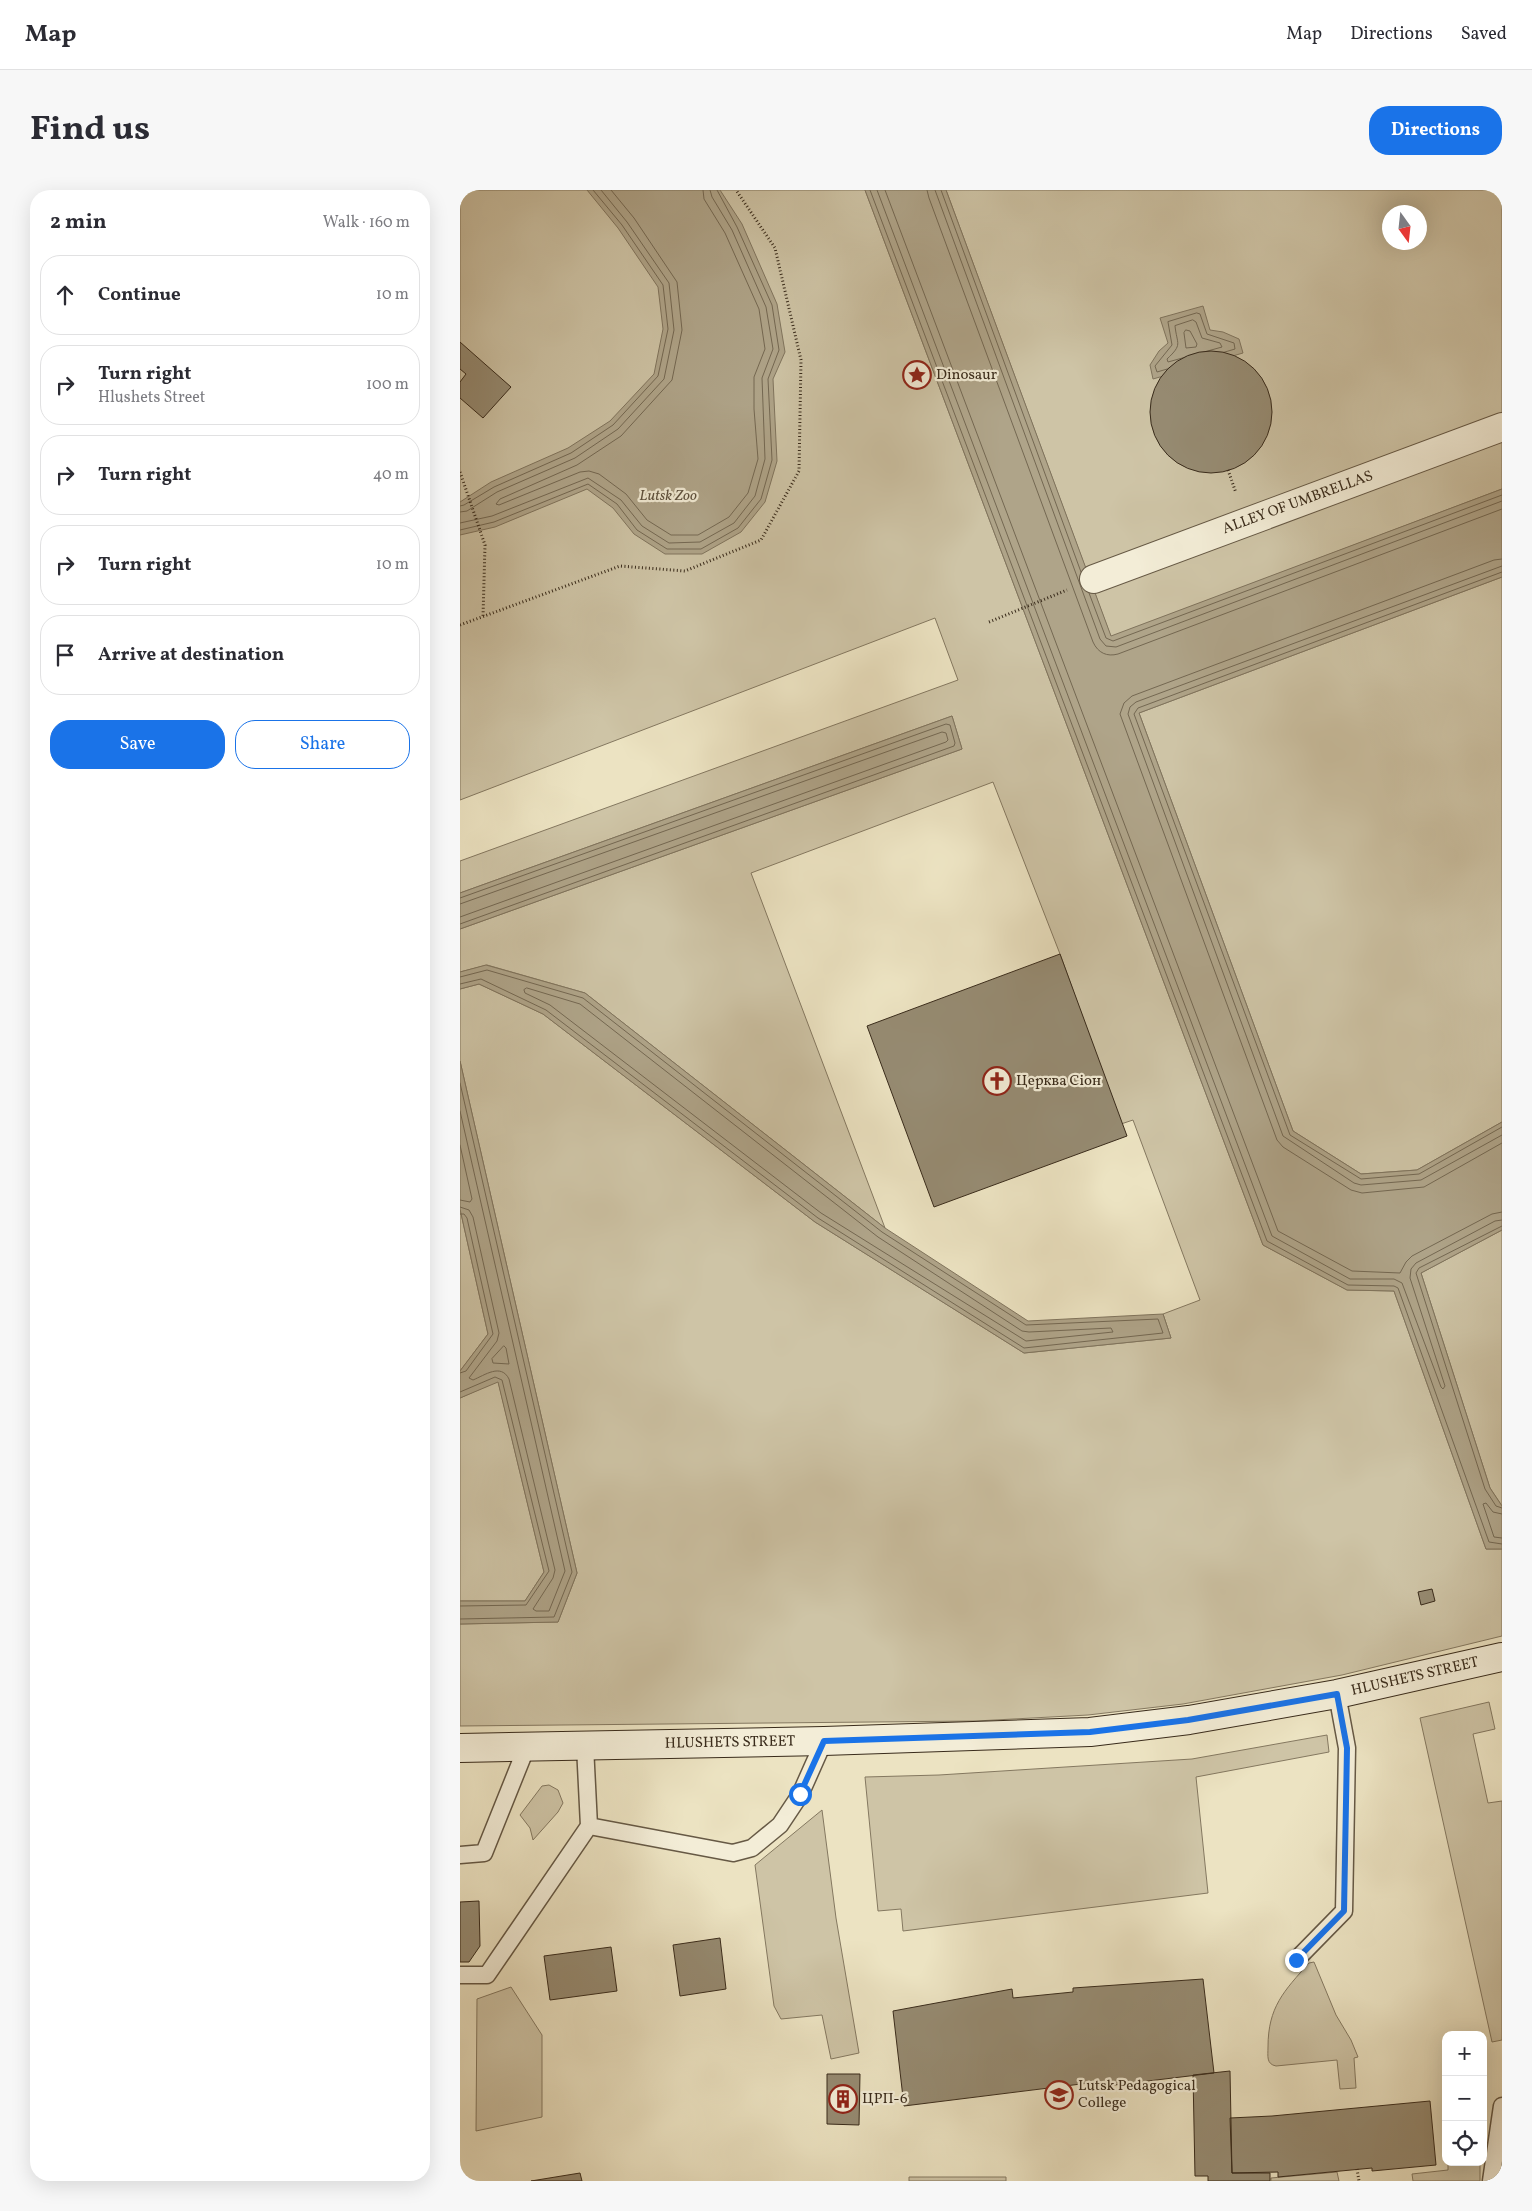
<!DOCTYPE html>
<html lang="en">
<head>
<meta charset="utf-8">
<style>
	body { margin:0; font-family:Vollkorn,serif; background:#f7f7f7; color:#2b2b33 }
	.controls { position:absolute; right:15px; bottom:15px; display:grid; overflow:hidden; border-radius:10px; box-shadow:0 5px 20px #0002 }
	.controls button { width:45px; height:45px; display:grid; place-items:center; padding:0; border:0; border-bottom:1px solid #e1e1e2; background:#fff; color:#2b2b33; font:25px sans-serif }
	.compass { position:absolute; left:922px; top:15px; width:45px; height:45px; border-radius:50%; background:#fff; box-shadow:0 5px 20px #0002; rotate:165deg }
	.stop { position:absolute; width:15px; height:15px; margin:-11px; border:4px solid #1a73e8; border-radius:50%; background:#fff }
	.stop.end { background:#1a73e8; border-color:#fff; box-shadow:0 1px 5px #0008 }
	.list { margin:0; padding:0; list-style:none }
	h2 { display:flex; justify-content:space-between; align-items:center; height:65px; margin:0; padding:0 20px; font-size:21px }
	h2 small { font-size:16px; font-weight:400; color:#7c7c81 }
	.list li { display:grid; grid-template-columns:32px 1fr auto; gap:15px; align-items:center; box-sizing:border-box; height:80px; margin:0 10px 10px; padding:0 10px; border:1px solid #e1e1e2; border-radius:20px }
	.list b { display:block; font-size:19px; white-space:nowrap }
	.list p { margin:0; font-size:16px; white-space:nowrap; color:#7c7c81 }
	.list em { font-size:16px; font-style:normal; color:#7c7c81 }
	.actions { display:flex; gap:10px; padding:15px 20px }
	.actions a { flex:1; padding:11px 0; border:1px solid #1a73e8; border-radius:20px; text-align:center; font-size:18px; color:#1a73e8 }
	.actions .main { background:#1a73e8; color:#fff }
	.icon { flex:none; width:28px; height:28px; fill:none; stroke:currentColor; stroke-width:2; stroke-linecap:round; stroke-linejoin:round }
	.map { position:relative; flex:none; width:1042px; height:1991px; overflow:hidden; border-radius:20px }
	header { display:flex; align-items:center; gap:30px; box-sizing:border-box; height:70px; padding:0 25px; background:#fff; border-bottom:1px solid #e1e1e2 }
	header strong { font-size:24px }
	nav { display:flex; gap:28px; margin-inline-start:auto; font-size:18px }
	.intro { display:flex; align-items:center; justify-content:space-between; box-sizing:border-box; height:120px; padding:0 30px }
	h1 { margin:0; font-size:35px }
	.button { padding:12px 22px; border-radius:20px; background:#1a73e8; color:#fff; font-size:18px; font-weight:700 }
	main { display:flex; gap:30px; padding:0 30px }
	aside { flex:1; background:#fff; border-radius:20px; box-shadow:0 5px 20px #0002 }
	.map>svg:first-child { display:block }
	.green { fill:#cec4a6; stroke:#847860; fill-rule:evenodd }
	.water { fill:#afa489; stroke:#80745d }
	.lines { fill:none; stroke-linecap:round; stroke-linejoin:round }
	.shore { stroke:#746852; stroke-width:1 }
	.building { fill:#968b72; stroke:#392b1b }
	.lane-casing { stroke:#665945; stroke-width:19 }
	.street-casing { stroke:#665945; stroke-width:30 }
	.secondary-casing { stroke:#392b1b; stroke-width:30 }
	.path { stroke:#392b1b; stroke-width:3; stroke-dasharray:1 2.5; stroke-linecap:butt }
	.lane { stroke:#f3edd7; stroke-width:16 }
	.street { stroke:#f3edd7; stroke-width:28 }
	.secondary { stroke:#f3edd7; stroke-width:28 }
	.route { stroke:#1a73e8; stroke-width:6 }
	.labels { text-anchor:middle; dominant-baseline:central; stroke-width:4.5; stroke-linejoin:round; paint-order:stroke }
	.poi-label { font-size:15px; fill:#392b1b; stroke:#f3edd7; text-anchor:start }
	.park-label { font-size:15px; font-style:italic; fill:#5e513e; stroke:#f3edd7 }
	.street-label { font-size:15px; fill:#392b1b; stroke:#f3edd7 }
</style>
</head>
<body>
<header>
<strong>Map</strong>
<nav><a>Map</a><a>Directions</a><a>Saved</a></nav>
</header>
<div class="intro"><h1>Find us</h1><a class="button">Directions</a></div>
<main>
<aside>
<h2>2 min<small>Walk · 160 m</small></h2>
<ul class="list">
<li><svg class="icon" aria-label="ahead" viewBox="0 0 24 24"><path d="M12 20V5M6 11l6-6 6 6"/></svg><div><b>Continue</b></div><em>10 m</em></li>
<li><svg class="icon" aria-label="right" viewBox="0 0 24 24"><path d="M7 20v-9h11M14 6l5 5-5 5"/></svg><div><b>Turn right</b><p>Hlushets Street</p></div><em>100 m</em></li>
<li><svg class="icon" aria-label="right" viewBox="0 0 24 24"><path d="M7 20v-9h11M14 6l5 5-5 5"/></svg><div><b>Turn right</b></div><em>40 m</em></li>
<li><svg class="icon" aria-label="right" viewBox="0 0 24 24"><path d="M7 20v-9h11M14 6l5 5-5 5"/></svg><div><b>Turn right</b></div><em>10 m</em></li>
<li><svg class="icon" aria-label="arrive" viewBox="0 0 24 24"><path d="M6 21V4h12l-3 4 3 4H6"/></svg><div><b>Arrive at destination</b></div></li>
</ul>
<div class="actions"><a class="main">Save</a><a>Share</a></div>
</aside>
<div class="map">
<svg width="1042" height="1991" viewBox="0 0 1042 1991">
	<rect width="100%" height="100%" fill="#ece3c2"/>
	<filter id="stains"><feTurbulence type="fractalNoise" baseFrequency=".004" numOctaves="4"/><feColorMatrix values="0 0 0 0 .2 0 0 0 0 .09 0 0 0 0 .02 0 0 0 .5 -.17"/></filter>
	<radialGradient id="worn" r=".72"><stop offset=".6" stop-color="#630" stop-opacity="0"/><stop offset="1" stop-color="#630" stop-opacity=".3"/></radialGradient>
	<path class="green" d="M0,0H405L803,1055L887,1100L934,1101L1026,1359H1042V1446L882,1485L723,1514L628,1525L516,1531L0,1536V1434L98,1432L117,1383L0,871V799L19,794L83,824L355,1032L564,1163L711,1148L703,1124L740,1110L673,930L661,934L600,764L533,592L291,683L425,1038L125,803L27,775L0,782V739L502,559L492,526L0,703V671L498,490L475,428L0,610Z
		M486,0H1042V299L651,447ZM929,22H959V52H929Z
		M1042,387V932L957,980L901,984L833,941L679,523Z
		M0,1019L28,1144L0,1181Z
		M1042,1040V1316L1030,1298L961,1083Z
		M38,1191L84,1382L65,1411H0V1208Z
		M1029,1512L1035,1539L1013,1544L1028,1613L1042,1611V1850L1032,1852L960,1528Z
		M867,1545L869,1562L736,1587L748,1703L443,1741L441,1719L418,1721L405,1587L479,1585L732,1569Z
		M89,1595L98,1600L103,1613L98,1622L73,1650L70,1638L60,1625L82,1596Z
		M362,1620L376,1728L399,1863L371,1869L362,1825L321,1829L314,1816L295,1675Z
		M854,1772L876,1825L891,1850L898,1867L894,1868L896,1898L880,1899L877,1870L816,1876C806,1874 808,1866 808,1857C808,1817 824,1801 849,1773Z
		M51,1797L82,1845V1927L16,1941L17,1809Z
		M988,1972H1020V1991H953L952,1984L988,1980Z
		M877,1982L879,1991H811V1988Z
		M449,1987H546V1991H449Z"/>
	<path class="water" d="M127,0H260L282,34L317,114L325,162L313,189L317,271L305,312L281,342L242,364H205L174,344L153,318L127,299L35,337L0,345V312L31,292L108,258L150,231L194,184L203,139L198,97L158,38Z
		M405,0H486L651,446L1042,299V387L679,523L833,941L901,984L957,980L1042,932V1040L961,1083L1030,1298L1042,1316V1359H1026L934,1101L887,1100L803,1055Z
		M743,116L750,140L763,142L779,149L783,163L693,189L690,175L699,161L708,153L700,128Z
		M492,526L502,559L0,739V703Z
		M26,775L125,803L425,1038L568,1131L703,1124L711,1148L564,1163L355,1032L83,824L19,794L0,799V782Z
		M0,871L117,1383L98,1432L0,1434V1411H65L84,1382L38,1192L0,1208V1181L28,1144L0,1019Z"/>
	<g class="lines">
		<path class="shore" d="M151,0L174,28L217,92L222,140L212,190L161,246L117,275L40,309L36,314L39,315L120,282L129,281L139,284L166,304L187,330L211,345H238L269,327L288,303L298,269L294,219V187L305,159L299,119L265,43L244,9L243,0
			M410,0L807,1051L888,1095L934,1096L938,1098L1029,1352L1042,1354
			M417,0L812,1046L890,1089H934L942,1093L981,1197L983,1199L985,1196L950,1088L951,1079L956,1073L1035,1031L1042,1030
			M425,0L818,1041L892,1081L940,1083L946,1072L952,1066L1032,1024L1042,1022
			M467,0L469,8L633,452C638,463 647,467 658,464L1042,319
			M475,0L640,449L646,456L656,457L1042,311
			M481,0L621,382
			M737,123L740,124L747,144L774,153L775,159L697,182L695,176L712,155L708,132Z
			M733,130L736,132L742,148L760,153L762,157L708,172L707,169C723,154 717,155 715,136Z
			M726,140L730,141L737,154L736,157L726,158L724,143Z
			M0,316L4,315L34,297L111,263L153,235L198,186L208,139L203,95L162,35L133,0
			M0,322L7,321L37,302L115,268L158,239L204,189L214,140L209,93L167,32L141,0
			M0,333L32,326L128,288L161,310L182,336L209,353L240,352L274,333L295,306L305,269L302,188L313,159L306,117L272,40L252,7L250,0
			M0,340L34,332L128,294L157,314L177,340L207,359H241L278,338L301,309L312,270L308,189L319,160L312,115L277,37L257,0
			M1042,369L1034,370L672,506L664,513L660,524L817,950L823,957L891,1000L902,1003L964,997L1042,953
			M1042,376L676,512L670,517L668,524L823,946L894,993L901,995L961,990L1042,945
			M1042,382L678,518L674,524L830,945L901,989L959,984L1042,937
			M629,403L646,448L653,451L1042,305
			M0,708L486,534L490,535L495,553L494,556L0,734
			M0,714L482,542L486,543L488,550L486,552L0,727
			M0,787L27,780L123,808L422,1042L566,1135L698,1129L703,1143L564,1158L358,1028L86,820L21,789L0,794
			M67,798L120,814L418,1047L562,1141L569,1142L651,1138L653,1142L566,1151L361,1023L90,815L65,803L64,800Z
			M0,893L112,1382L94,1427L0,1429
			M0,921L105,1381L89,1421H76L73,1419L93,1388L95,1380L49,1189C41,1173 25,1185 13,1190L9,1188L37,1151L39,1143L13,1027L9,1020L0,1017
			M0,955L12,1009L10,1012L0,1010
			M0,1024H4L7,1028L33,1144L6,1181L0,1183
			M1042,1036L959,1078L956,1083L1025,1299L1036,1316L1042,1318
			M44,1156L46,1158L49,1174L33,1173L32,1169Z
			M0,1202L35,1187L42,1190L89,1381L66,1415L0,1416
			M1042,1324L1033,1322L1026,1313L1023,1314L1034,1347L1042,1348"/>
	</g>
	<path class="building" d="M0,152L51,197L23,228L0,208V192L6,184L0,179Z
		M690 222a61 61 0 1 1 122 0a61 61 0 1 1-122 0Z
		M600,764L667,946L474,1017L407,836Z
		M972,1399L975,1411L961,1415L958,1402Z
		M19,1711L20,1756L9,1772H0V1712Z
		M260,1748L266,1799L220,1806L213,1755Z
		M151,1757L157,1801L90,1810L84,1766Z
		M743,1789L754,1883L630,1898L629,1893L444,1916L433,1821L552,1799L553,1808L613,1802V1798Z
		M770,1881L772,1983H810V1991H748V1986H735L733,1885Z
		M367,1884H400L399,1935L367,1934Z
		M970,1911L976,1975L912,1981V1978L818,1987V1982L772,1983L770,1928L812,1926Z
		M120,1983L122,1991H71Z"/>
	<g class="lines">
		<defs>
			<path id="lane" d="M125,1556L129,1636L273,1663L292,1658L320,1635L340,1605L364,1551
				M0,1665L24,1663L67,1556
				M836,1770L884,1721L887,1558L877,1504
				M0,1785H27L129,1636
				M1031,1991L1042,1916"/>
			<path id="street" d="M634,389L1042,237"/>
			<path id="secondary" d="M0,1558L364,1551L630,1542L729,1530L877,1504L1042,1467"/>
		</defs>
		<use href="#lane" class="lane-casing"/>
		<use href="#street" class="street-casing"/>
		<use href="#secondary" class="secondary-casing"/>
		<path class="path" d="M768,280L776,303
			M0,282L25,355L23,427
			M529,432L607,400
			M0,435L160,376L225,381L301,350L339,281L341,170L315,58L276,0
			M897,1979L899,1991"/>
		<use href="#lane" class="lane"/>
		<use href="#street" class="street"/>
		<use href="#secondary" class="secondary"/>
	</g>
	<g class="lines">
		<path class="route" d="M340,1604L364,1551L630,1542L728,1530L877,1504L887,1558L884,1721L836,1770"/>
	</g>
	<defs>
		<symbol id="sight-ring" viewBox="-11 -11 22 22"><circle r="9.5" fill="#f3edd7" stroke="#8f2418" stroke-width="1.5"/><path d="M0-6L1.8-2.2L6-1.7L2.9 1.2L3.7 5.4L0 3.3L-3.7 5.4L-2.9 1.2L-6-1.7L-1.8-2.2Z" fill="#8f2418"/></symbol>
		<symbol id="church-ring" viewBox="-11 -11 22 22"><circle r="9.5" fill="#f3edd7" stroke="#8f2418" stroke-width="1.5"/><path d="M-1.2-6h2.4v3.5h3.3v2.4h-3.3V6h-2.4V-.1h-3.3v-2.4h3.3Z" fill="#8f2418"/></symbol>
		<symbol id="university-ring" viewBox="-11 -11 22 22"><circle r="9.5" fill="#f3edd7" stroke="#8f2418" stroke-width="1.5"/><path d="M0-5L7-2L0 1L-7-2ZM-4 1L0 2.5L4 1V4Q0 6-4 4Z" fill="#8f2418"/></symbol>
		<symbol id="building-ring" viewBox="-11 -11 22 22"><circle r="9.5" fill="#f3edd7" stroke="#8f2418" stroke-width="1.5"/><path d="M-4-6H4V6H1V3H-1V6H-4ZM-2.5-4.3h1.7v1.8h-1.7ZM.8-4.3h1.7v1.8H.8ZM-2.5-1h1.7V.8h-1.7ZM.8-1h1.7V.8H.8Z" fill="#8f2418"/></symbol>
	</defs>
	<g fill-rule="evenodd">
		<use href="#sight-ring" x="441" y="169" width="32" height="32"/>
		<use href="#church-ring" x="521" y="875" width="32" height="32"/>
		<use href="#university-ring" x="583" y="1889" width="32" height="32"/>
		<use href="#building-ring" x="367" y="1893" width="32" height="32"/>
	</g>
	<g class="labels">
		<g class="poi-label">
			<text x="476" y="185">Dinosaur</text>
			<text x="556" y="891">Церква Сіон</text>
			<text x="618" y="1896">Lutsk Pedagogical<tspan x="618" dy="17">College</tspan></text>
			<text x="402" y="1909">ЦРП-6</text>
		</g>
		<g class="park-label">
			<text x="208" y="306">Lutsk Zoo</text>
		</g>
		<g class="street-label">
			<text transform="translate(838 313) rotate(-20)">ALLEY OF UMBRELLAS</text>
			<text transform="translate(955 1487) rotate(-13)">HLUSHETS STREET</text>
			<text transform="translate(270 1553) rotate(-1)">HLUSHETS STREET</text>
		</g>
	</g>
	<rect width="100%" height="100%" filter="url(#stains)"/>
	<rect width="100%" height="100%" fill="url(#worn)"/>
</svg>
<div class="controls">
<button>+</button>
<button>−</button>
<button><svg class="icon" aria-label="locate" viewBox="0 0 24 24"><circle cx="12" cy="12" r="6"/><path d="M12 2v4M12 18v4M2 12h4M18 12h4"/></svg></button>
</div>
<svg class="compass" viewBox="-18 -18 36 36"><path d="M0-13l5 13h-10z" fill="#e53935"/><path d="M0 13l5-13h-10z" fill="#7c7c81"/></svg>
<div class="stop" style="left:340px;top:1604px"></div>
<div class="stop end" style="left:836px;top:1770px"></div>
</div>
</main>
</body>
</html>
